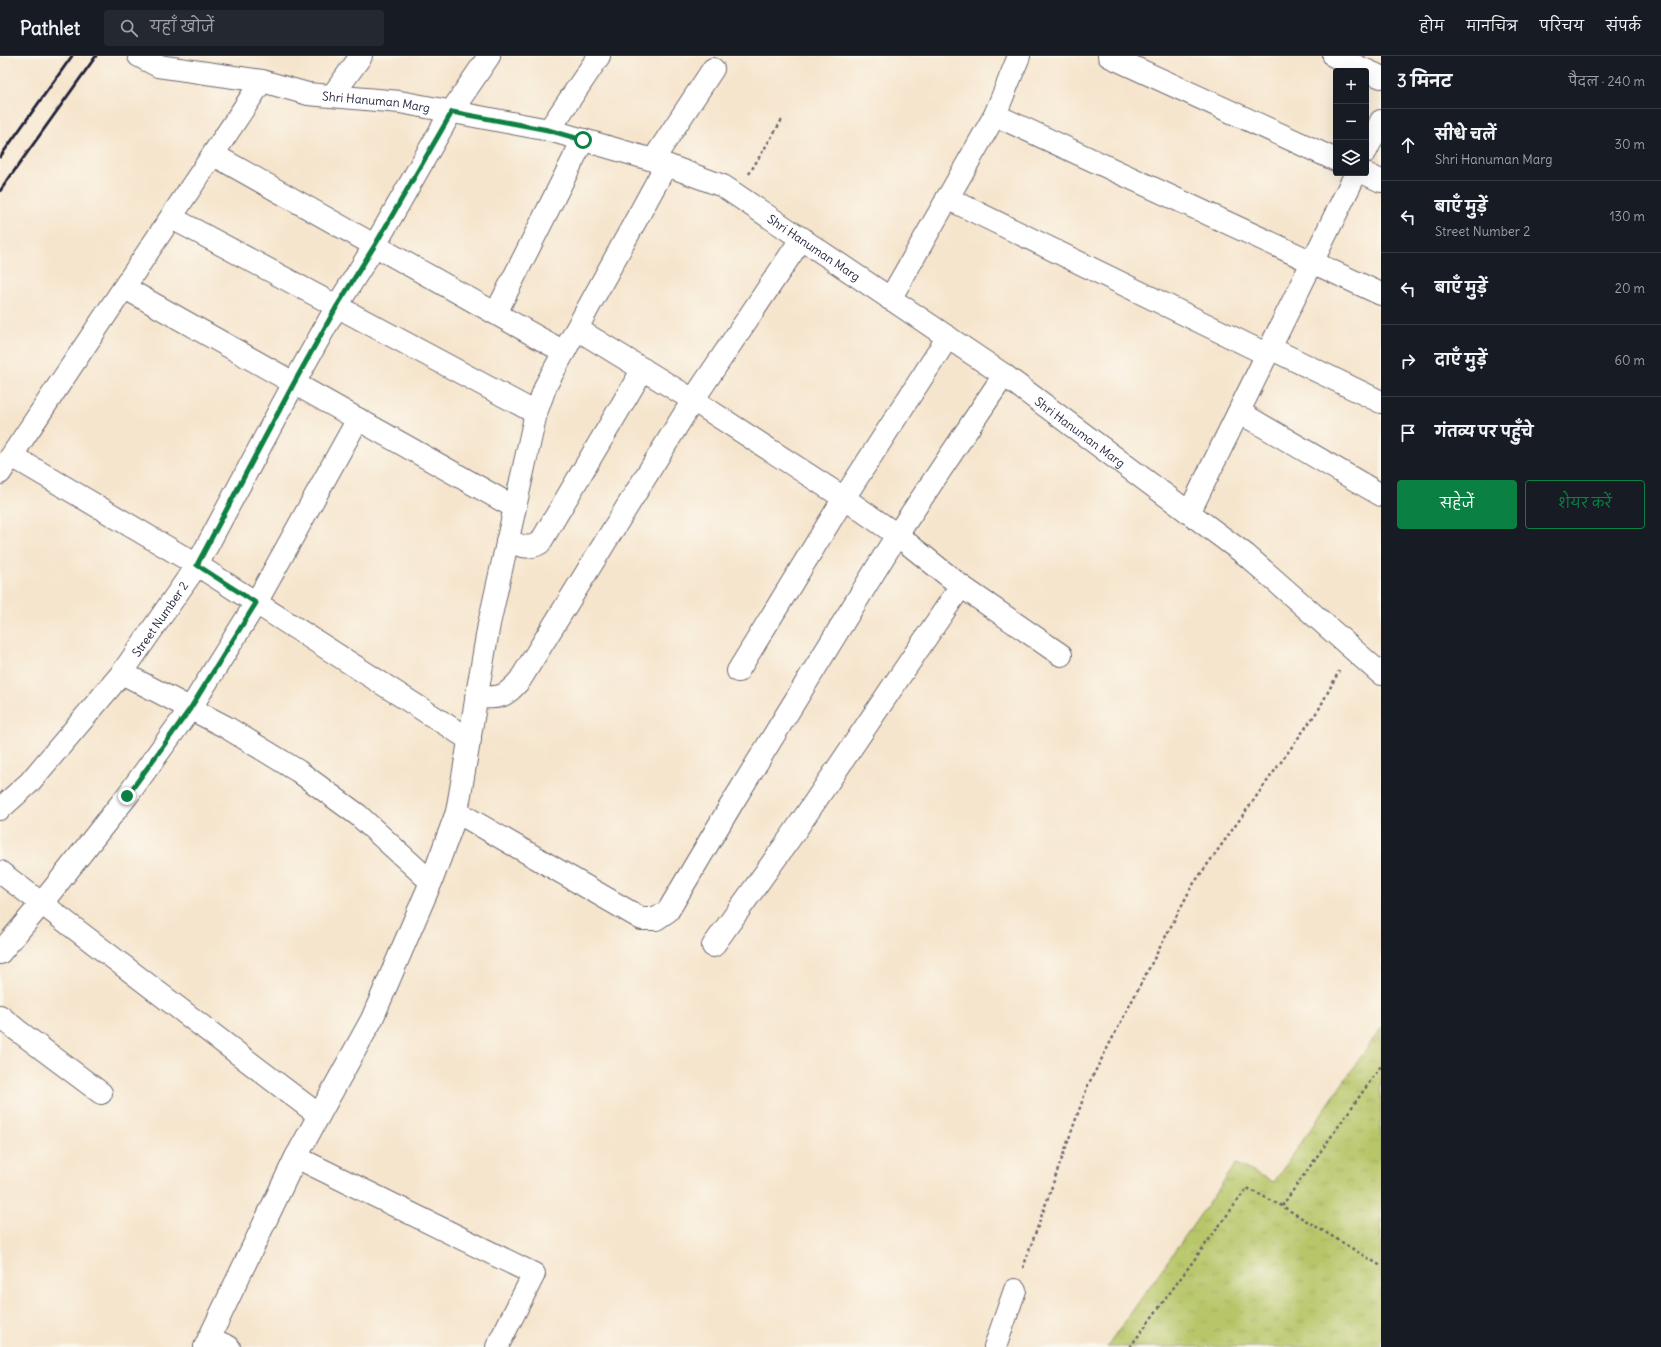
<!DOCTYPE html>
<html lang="hi">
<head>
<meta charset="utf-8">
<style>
	body { margin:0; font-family:Delius,"Playpen Sans Deva",sans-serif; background:#242831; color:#f1f3f6 }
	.controls { position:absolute; right:12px; top:12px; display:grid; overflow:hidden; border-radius:4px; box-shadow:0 4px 16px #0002 }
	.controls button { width:36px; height:36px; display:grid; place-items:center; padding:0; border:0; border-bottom:1px solid #363941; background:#171b24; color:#f1f3f6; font:20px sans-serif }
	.stop { position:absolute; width:12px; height:12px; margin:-9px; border:3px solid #0b8043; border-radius:50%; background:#fff }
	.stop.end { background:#0b8043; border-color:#fff; box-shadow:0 1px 4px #0008 }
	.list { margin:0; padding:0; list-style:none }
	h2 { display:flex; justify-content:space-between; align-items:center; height:52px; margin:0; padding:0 16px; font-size:17px }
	h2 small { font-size:13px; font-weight:400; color:#9ea1a6 }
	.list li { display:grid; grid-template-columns:26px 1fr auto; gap:12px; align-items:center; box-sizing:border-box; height:72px; padding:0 16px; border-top:1px solid #363941 }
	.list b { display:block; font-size:15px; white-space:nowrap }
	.list p { margin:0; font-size:13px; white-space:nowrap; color:#9ea1a6 }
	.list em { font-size:13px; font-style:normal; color:#9ea1a6 }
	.actions { display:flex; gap:8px; padding:12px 16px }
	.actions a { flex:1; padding:9px 0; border:1px solid #0b8043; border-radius:4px; text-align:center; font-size:14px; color:#0b8043 }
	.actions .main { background:#0b8043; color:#fff }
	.icon { flex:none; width:22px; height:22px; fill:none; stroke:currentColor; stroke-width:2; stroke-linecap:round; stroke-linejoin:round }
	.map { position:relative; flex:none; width:1381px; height:1291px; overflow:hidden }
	header { display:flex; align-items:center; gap:24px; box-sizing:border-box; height:56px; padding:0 20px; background:#171b24; border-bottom:1px solid #363941 }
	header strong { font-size:19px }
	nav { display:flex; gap:22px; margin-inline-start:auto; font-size:14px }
	.search { width:280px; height:36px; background:#242831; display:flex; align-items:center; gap:10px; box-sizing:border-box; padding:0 14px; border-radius:4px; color:#9ea1a6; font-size:15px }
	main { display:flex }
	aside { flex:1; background:#171b24 }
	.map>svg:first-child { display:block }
	.park { fill:url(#park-tufts); stroke:#6d7452 }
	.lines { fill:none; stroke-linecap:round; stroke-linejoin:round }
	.minor-casing { stroke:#6c666e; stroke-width:24 }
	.path { stroke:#6c666e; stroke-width:2.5; stroke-dasharray:3 3; stroke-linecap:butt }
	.minor { stroke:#fff; stroke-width:22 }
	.rail { stroke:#22223b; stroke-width:3 }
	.route { stroke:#0b8043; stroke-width:5 }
	.labels { text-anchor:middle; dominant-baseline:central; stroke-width:3; stroke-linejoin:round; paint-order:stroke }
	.street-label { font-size:12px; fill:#22223b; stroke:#fbf7ec }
</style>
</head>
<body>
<header>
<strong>Pathlet</strong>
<div class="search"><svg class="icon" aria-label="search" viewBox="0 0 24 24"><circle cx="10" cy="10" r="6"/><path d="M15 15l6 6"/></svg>यहाँ खोजें</div>
<nav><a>होम</a><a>मानचित्र</a><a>परिचय</a><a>संपर्क</a></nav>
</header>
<main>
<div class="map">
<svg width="1381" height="1291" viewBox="0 0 1381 1291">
	<defs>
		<pattern id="park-tufts" width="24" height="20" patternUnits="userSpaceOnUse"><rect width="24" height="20" fill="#b8c669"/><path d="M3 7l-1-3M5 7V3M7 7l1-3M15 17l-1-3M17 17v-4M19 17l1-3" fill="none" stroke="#9eaa5c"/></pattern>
	</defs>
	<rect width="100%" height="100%" fill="#fbf7ec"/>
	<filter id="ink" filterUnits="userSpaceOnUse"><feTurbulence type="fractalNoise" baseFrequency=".025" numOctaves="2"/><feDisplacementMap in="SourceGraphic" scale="8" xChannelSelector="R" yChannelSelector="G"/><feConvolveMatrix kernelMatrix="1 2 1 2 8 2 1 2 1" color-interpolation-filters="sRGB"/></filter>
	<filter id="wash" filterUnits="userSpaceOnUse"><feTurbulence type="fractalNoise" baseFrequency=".012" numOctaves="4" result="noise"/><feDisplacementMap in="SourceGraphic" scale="16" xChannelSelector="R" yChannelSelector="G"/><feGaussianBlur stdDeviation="0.9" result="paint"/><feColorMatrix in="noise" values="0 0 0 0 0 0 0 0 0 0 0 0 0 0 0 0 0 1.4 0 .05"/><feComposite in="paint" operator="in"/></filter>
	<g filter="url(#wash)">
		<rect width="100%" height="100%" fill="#f6e5cd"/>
		<path class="park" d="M1381,972V1291H1107L1236,1108L1274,1126Z"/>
	</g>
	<g filter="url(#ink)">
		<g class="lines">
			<defs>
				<g id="minor">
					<path id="s1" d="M139,0L158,10L262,25L308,38L400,46L549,74L653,104L723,130L1004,319L1246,499L1381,618"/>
					<path d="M1109,0L1336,104"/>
					<path d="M1334,0L1381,21"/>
					<path d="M332,40L361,0"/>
					<path d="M995,59L1381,238"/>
					<path d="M549,74L599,0"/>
					<path d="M1366,95L1381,65"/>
					<path d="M214,99L564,296"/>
					<path d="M653,104L713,13"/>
					<path d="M1364,117L1381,125"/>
					<path d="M947,142L1266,298"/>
					<path d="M172,162L536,357"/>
					<path d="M125,232L514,451"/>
					<path d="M890,243L995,59L1019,0"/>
					<path d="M496,257L583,84"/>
					<path d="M577,273L693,344L844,442L897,479L961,530L1061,599"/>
					<path d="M1270,292L1381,346"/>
					<path d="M1239,356L1381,439"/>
					<path d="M12,400L197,509L470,684"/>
					<path d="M0,417L262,25"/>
					<path d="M1189,457L1356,117"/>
					<path d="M507,485C518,489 529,494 540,487L643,313"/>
					<path d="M738,615L844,442L948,281"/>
					<path d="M122,617L226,671L298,715L358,759L431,826"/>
					<path d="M476,641C501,642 504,642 520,624L693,344L802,182"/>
					<path id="s2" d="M0,753L29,727L122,617L197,509L294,327L337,250L375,189L451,56L489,0"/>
					<path d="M457,756L642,863H656L668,855L731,749L897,479L1004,319"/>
					<path d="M0,816C107,896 212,979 319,1059"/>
					<path d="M713,890L793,778L961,530"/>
					<path d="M0,897L42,847L127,740L190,653L256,547L358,363"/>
					<path d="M0,960L17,974L101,1037"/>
					<path d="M296,1101L534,1218L497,1291"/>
					<path d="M209,1282L229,1291"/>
					<path d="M205,1291L296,1101L372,963L431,826L457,756L489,568L536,357L546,329L666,109"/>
					<path d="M995,1291L1015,1234"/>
				</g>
			</defs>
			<use href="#minor" class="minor-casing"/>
			<path class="path" d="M749,118L783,62
				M1282,1150L1381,1010
				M1023,1212L1088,1029L1192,830L1319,653L1339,615
				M1130,1291L1247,1132L1282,1150L1381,1210"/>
			<use href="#minor" class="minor"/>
			<path class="rail" d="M0,101L72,0
				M0,135L96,0"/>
		</g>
	</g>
	<g class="lines" filter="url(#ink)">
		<path class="route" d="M127,740L190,653L256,547L197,509L294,327L337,250L375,189L452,56L548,74L583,84"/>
	</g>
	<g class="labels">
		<g class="street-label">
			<text stroke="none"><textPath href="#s1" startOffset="243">Shri Hanuman Marg</textPath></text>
			<text stroke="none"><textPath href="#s1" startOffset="711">Shri Hanuman Marg</textPath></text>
			<text stroke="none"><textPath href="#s1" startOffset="1035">Shri Hanuman Marg</textPath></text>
			<text stroke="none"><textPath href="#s2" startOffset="249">Street Number 2</textPath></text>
		</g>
	</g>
</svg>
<div class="controls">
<button>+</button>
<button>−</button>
<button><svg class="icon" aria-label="layers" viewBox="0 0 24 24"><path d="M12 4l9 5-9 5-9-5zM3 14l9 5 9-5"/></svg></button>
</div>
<div class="stop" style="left:583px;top:84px"></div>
<div class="stop end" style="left:127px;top:740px"></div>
</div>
<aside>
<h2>3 मिनट<small>पैदल · 240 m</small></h2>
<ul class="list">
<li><svg class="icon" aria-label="ahead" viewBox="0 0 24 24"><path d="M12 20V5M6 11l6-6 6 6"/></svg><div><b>सीधे चलें</b><p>Shri Hanuman Marg</p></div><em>30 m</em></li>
<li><svg class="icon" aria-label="left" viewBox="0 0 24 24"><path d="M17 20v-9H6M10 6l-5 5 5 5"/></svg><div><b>बाएँ मुड़ें</b><p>Street Number 2</p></div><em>130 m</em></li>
<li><svg class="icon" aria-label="left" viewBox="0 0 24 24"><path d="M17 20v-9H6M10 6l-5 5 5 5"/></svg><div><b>बाएँ मुड़ें</b></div><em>20 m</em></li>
<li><svg class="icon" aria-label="right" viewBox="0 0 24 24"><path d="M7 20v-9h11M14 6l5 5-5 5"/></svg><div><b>दाएँ मुड़ें</b></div><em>60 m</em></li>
<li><svg class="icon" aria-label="arrive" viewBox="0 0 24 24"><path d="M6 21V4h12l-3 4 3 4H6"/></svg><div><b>गंतव्य पर पहुँचे</b></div></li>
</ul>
<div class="actions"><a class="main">सहेजें</a><a>शेयर करें</a></div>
</aside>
</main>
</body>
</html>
